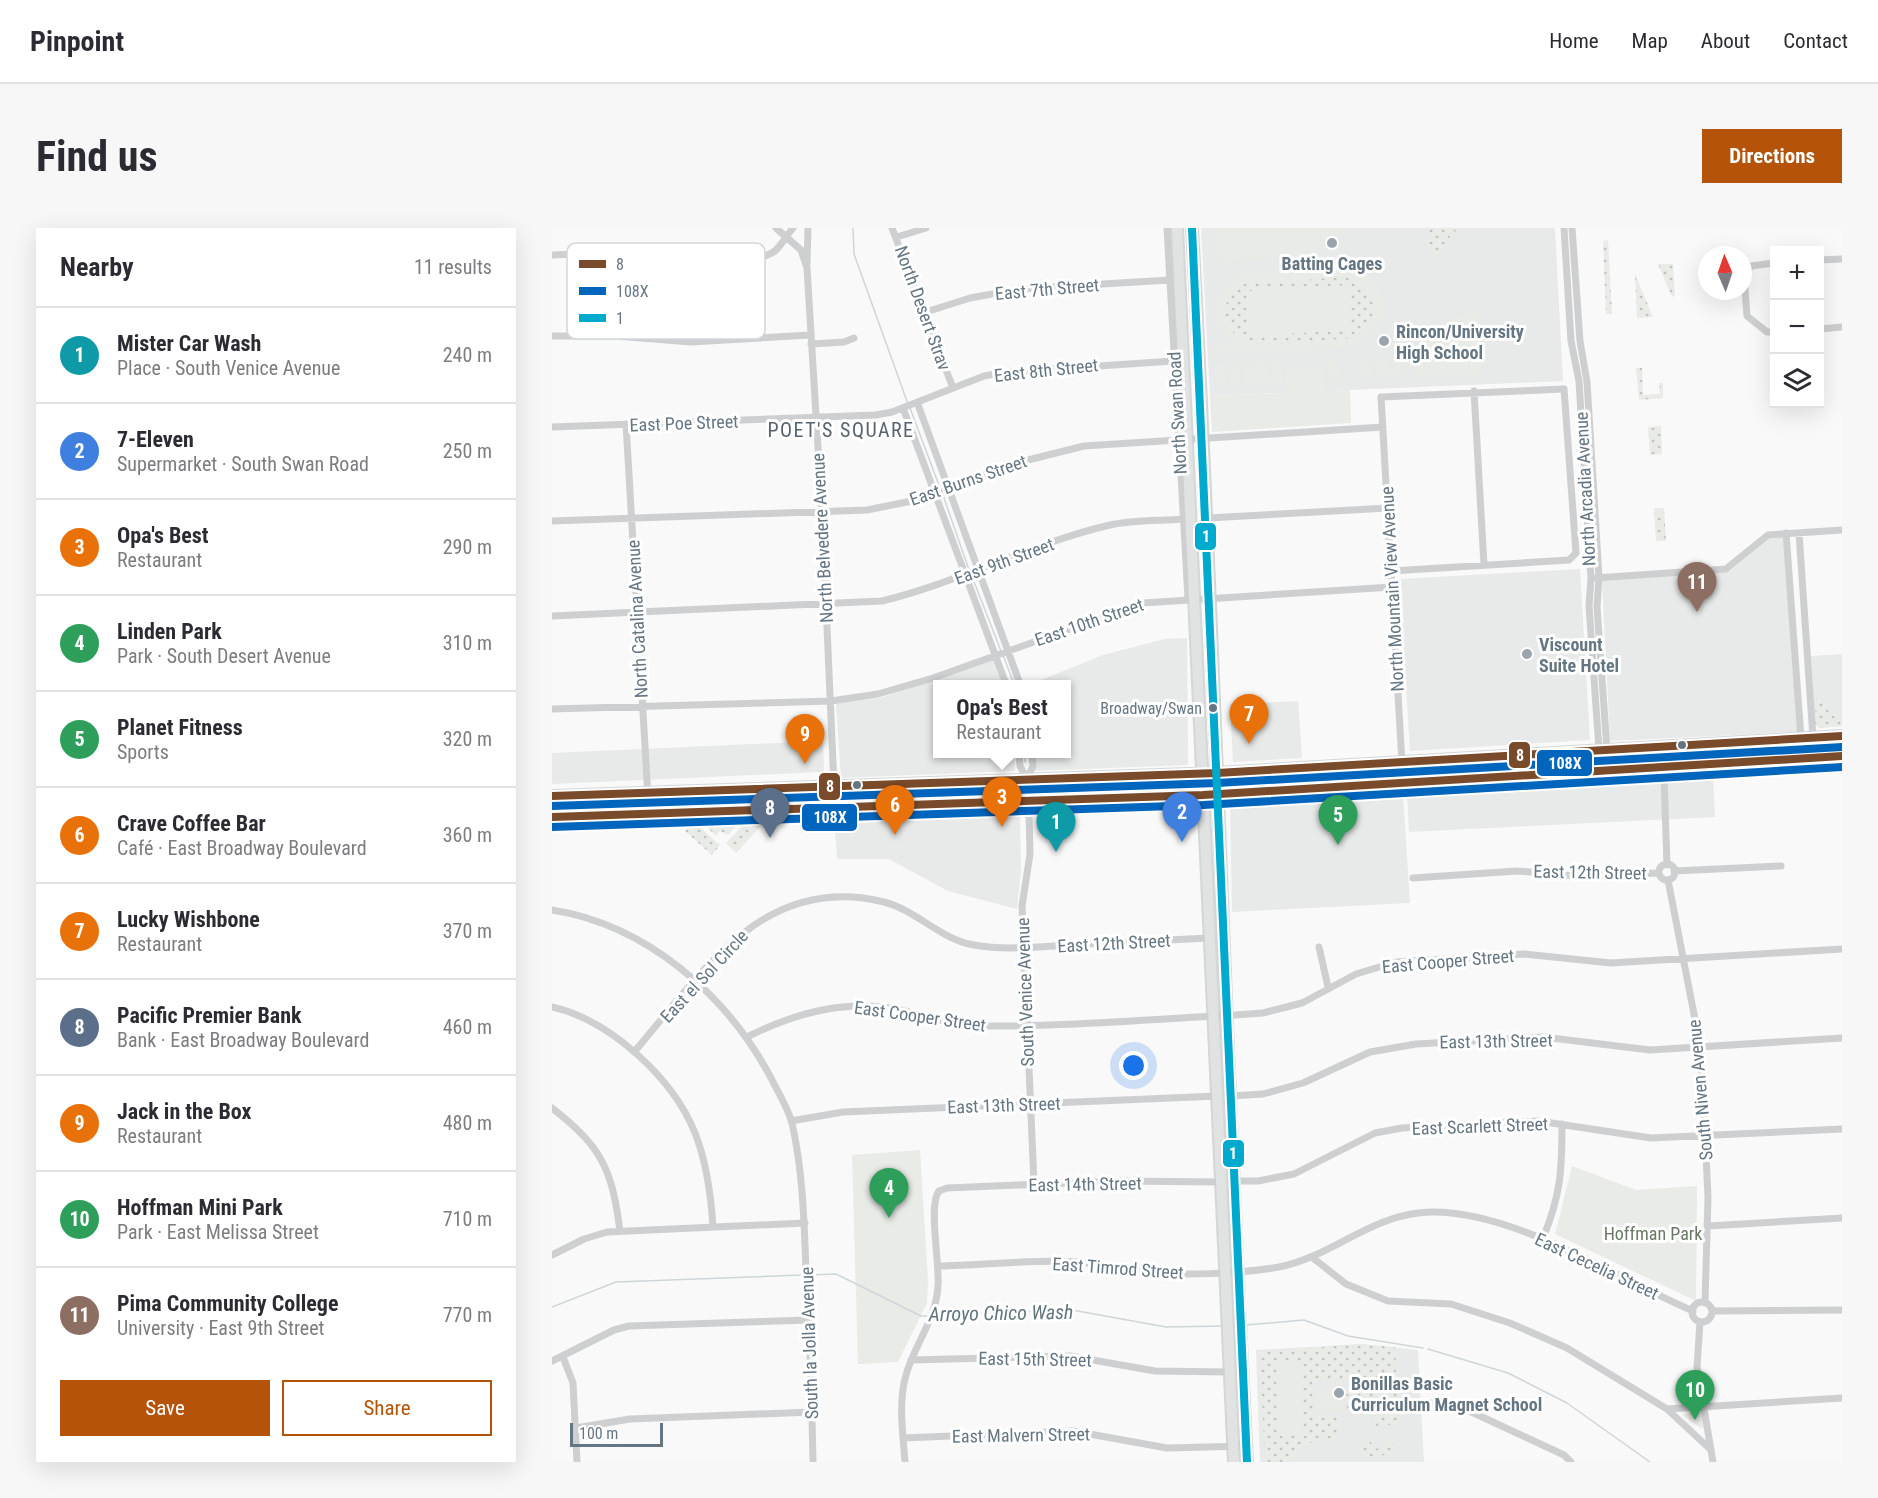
<!DOCTYPE html>
<html lang="en">
<head>
<meta charset="utf-8">
<style>
	body { margin:0; font-family:"Roboto Condensed",sans-serif; background:#f7f7f7; color:#2b2b33 }
	.controls { position:absolute; right:18px; top:18px; display:grid; overflow:hidden; border-radius:0px; box-shadow:0 6px 24px #0002 }
	.controls button { width:54px; height:54px; display:grid; place-items:center; padding:0; border:0; border-bottom:2px solid #e1e1e2; background:#fff; color:#2b2b33; font:30px sans-serif }
	.compass { position:absolute; left:1146px; top:18px; width:54px; height:54px; border-radius:50%; background:#fff; box-shadow:0 6px 24px #0002; rotate:358deg }
	.scale { position:absolute; left:18px; bottom:15px; width:93px; box-sizing:border-box; padding-left:6px; border:3px solid #657683; border-top:0; font-size:16px; line-height:21px; white-space:nowrap; color:#657683; -webkit-text-stroke:4px #fff; paint-order:stroke }
	.you { position:absolute; left:582px; top:838px; width:21px; height:21px; margin:-15px; border:4px solid #fff; border-radius:50%; background:#1a73e8; box-shadow:0 0 0 9px #1a73e833 }
	.badge { display:grid; place-items:center; width:39px; height:39px; border-radius:50%; background:#b45309; color:#fff; font-size:20px; font-weight:700 }
	.pin { position:absolute; translate:-50% -50px; filter:drop-shadow(0 2px 3px #0008) }
	.pin::after { content:''; position:absolute; top:32px; width:21px; height:18px; background:inherit; clip-path:polygon(0 0,100% 0,50% 100%) }
	.popup { position:absolute; left:381px; top:452px; width:138px; height:78px; box-sizing:border-box; display:grid; place-content:center; border-radius:0px; background:#fff; filter:drop-shadow(0 2px 4px #0005); font-size:20px; white-space:nowrap; color:#7c7c81 }
	.popup b { font-size:22px; color:#2b2b33 }
	.popup::after { content:''; position:absolute; left:50%; top:100%; margin-left:-12px; border:12px solid transparent; border-top-color:#fff }
	.list { margin:0; padding:0; list-style:none }
	h2 { display:flex; justify-content:space-between; align-items:center; height:78px; margin:0; padding:0 24px; font-size:26px }
	h2 small { font-size:20px; font-weight:400; color:#7c7c81 }
	.list li { display:grid; grid-template-columns:39px 1fr auto; gap:18px; align-items:center; box-sizing:border-box; height:96px; padding:0 24px; border-top:2px solid #e1e1e2 }
	.list b { display:block; font-size:22px; white-space:nowrap }
	.list p { margin:0; font-size:20px; white-space:nowrap; color:#7c7c81 }
	.list em { font-size:20px; font-style:normal; color:#7c7c81 }
	.actions { display:flex; gap:12px; padding:18px 24px }
	.actions a { flex:1; padding:14px 0; border:2px solid #b45309; border-radius:0px; text-align:center; font-size:21px; color:#b45309 }
	.actions .main { background:#b45309; color:#fff }
	.icon { flex:none; width:33px; height:33px; fill:none; stroke:currentColor; stroke-width:2; stroke-linecap:round; stroke-linejoin:round }
	.map { position:relative; flex:none; width:1290px; height:1234px; overflow:hidden; border-radius:0px }
	header { display:flex; align-items:center; gap:36px; box-sizing:border-box; height:84px; padding:0 30px; background:#fff; border-bottom:2px solid #e1e1e2 }
	header strong { font-size:28px }
	nav { display:flex; gap:33px; margin-inline-start:auto; font-size:21px }
	.intro { display:flex; align-items:center; justify-content:space-between; box-sizing:border-box; height:144px; padding:0 36px }
	h1 { margin:0; font-size:42px }
	.button { padding:15px 27px; border-radius:0px; background:#b45309; color:#fff; font-size:21px; font-weight:700 }
	main { display:flex; gap:36px; padding:0 36px }
	aside { flex:1; background:#fff; border-radius:0px; box-shadow:0 6px 24px #0002 }
	.map>svg:first-child { display:block }
	.built { fill:#e8e9e9 }
	.grass { fill:url(#grass-dots) }
	.park { fill:#e8ebe6; fill-rule:evenodd }
	.lines { fill:none; stroke-linecap:round; stroke-linejoin:round }
	.stream { stroke:#ced6d9; stroke-width:1.5 }
	.primary-casing { stroke:#d5d6d7; stroke-width:14 }
	.street { stroke:#cecfd0; stroke-width:7 }
	.primary { stroke:#e1e2e2; stroke-width:10 }
	.bus-1-casing { stroke:#fff; stroke-width:12 }
	.bus-2-casing { stroke:#fff; stroke-width:12 }
	.bus-3-casing { stroke:#fff; stroke-width:12 }
	.bus-1 { stroke:#7a4b2a; stroke-width:8 }
	.bus-2 { stroke:#0065bd; stroke-width:8 }
	.bus-3 { stroke:#00a9ce; stroke-width:8 }
	.poi-dot { fill:#99a4ac; stroke:#fff; stroke-width:2 }
	.bus-dot { fill:#657683; stroke:#fff; stroke-width:2 }
	.labels { text-anchor:middle; dominant-baseline:central; stroke-width:6; stroke-linejoin:round; paint-order:stroke }
	.bus-label { font-size:16px; fill:#657683; stroke:#fff; text-anchor:end }
	.poi-label { font-size:18px; font-weight:bold; fill:#657683; stroke:#fff; text-anchor:start }
	.street-label { font-size:18px; fill:#657683; stroke:#fff }
	.park-label { font-size:18px; fill:#687a64; stroke:#fff }
	.neighbourhood-label { font-size:20px; letter-spacing:1.5px; fill:#57646e; stroke:#fff }
	.water-label { font-size:20px; font-style:italic; fill:#60757c; stroke:#fff }
	.key { fill:#fff; stroke:#d1d6da; stroke-width:1.5 }
	.key-label { font-size:16px; fill:#657683 }
	.line-badge { stroke:#fff; stroke-width:2 }
	.badge-label { font-size:16px; text-anchor:middle; font-weight:bold; fill:#fff }
</style>
</head>
<body>
<header>
<strong>Pinpoint</strong>
<nav><a>Home</a><a>Map</a><a>About</a><a>Contact</a></nav>
</header>
<div class="intro"><h1>Find us</h1><a class="button">Directions</a></div>
<main>
<aside>
<h2>Nearby<small>11 results</small></h2>
<ul class="list">
<li><span class="badge" style="background:#0f9aa8">1</span><div><b>Mister Car Wash</b><p>Place · South Venice Avenue</p></div><em>240 m</em></li>
<li><span class="badge" style="background:#3f7fe0">2</span><div><b>7-Eleven</b><p>Supermarket · South Swan Road</p></div><em>250 m</em></li>
<li><span class="badge" style="background:#e8710a">3</span><div><b>Opa's Best</b><p>Restaurant</p></div><em>290 m</em></li>
<li><span class="badge" style="background:#2e9e5b">4</span><div><b>Linden Park</b><p>Park · South Desert Avenue</p></div><em>310 m</em></li>
<li><span class="badge" style="background:#2e9e5b">5</span><div><b>Planet Fitness</b><p>Sports</p></div><em>320 m</em></li>
<li><span class="badge" style="background:#e8710a">6</span><div><b>Crave Coffee Bar</b><p>Café · East Broadway Boulevard</p></div><em>360 m</em></li>
<li><span class="badge" style="background:#e8710a">7</span><div><b>Lucky Wishbone</b><p>Restaurant</p></div><em>370 m</em></li>
<li><span class="badge" style="background:#5c6f8a">8</span><div><b>Pacific Premier Bank</b><p>Bank · East Broadway Boulevard</p></div><em>460 m</em></li>
<li><span class="badge" style="background:#e8710a">9</span><div><b>Jack in the Box</b><p>Restaurant</p></div><em>480 m</em></li>
<li><span class="badge" style="background:#2e9e5b">10</span><div><b>Hoffman Mini Park</b><p>Park · East Melissa Street</p></div><em>710 m</em></li>
<li><span class="badge" style="background:#8d6e63">11</span><div><b>Pima Community College</b><p>University · East 9th Street</p></div><em>770 m</em></li>
</ul>
<div class="actions"><a class="main">Save</a><a>Share</a></div>
</aside>
<div class="map">
<svg width="1290" height="1234" viewBox="0 0 1290 1234">
	<defs>
		<pattern id="grass-dots" width="8" height="8" patternUnits="userSpaceOnUse" patternTransform="scale(1.5)"><rect width="8" height="8" fill="#e8ebe6"/><path d="M2 2h.1M6 6h.1" fill="none" stroke="#c0c3c0" stroke-width="1.8" stroke-linecap="round"/></pattern>
	</defs>
	<rect width="100%" height="100%" fill="#f9f9f9"/>
	<path class="built" d="M649,0H1003L1011,153L658,168Z
		M1233,308L1246,504L1058,513L1050,353L1178,343L1217,311Z
		M1028,341L1038,512L858,523L847,351Z
		M635,410L636,537L479,543L478,526H514V456H479L551,427L613,411Z
		M1290,426V498L1267,500L1263,496L1259,428Z
		M440,432L444,437L450,456H386V526H462L463,543L289,550L284,475L328,470Z
		M746,473L750,530L681,534L678,476Z
		M271,513L272,542L269,544L0,556V525Z
		M1161,550L1163,589L857,604L855,566Z
		M851,566L858,675L680,684L678,576Z
		M468,583L469,643L465,681L396,663L337,631H285L282,588Z
		M809,1116L866,1122L872,1234H708L704,1122Z"/>
	<path class="grass" d="M877,0H906L893,14L890,23L882,29L874,16Z
		M1056,12L1060,86H1054L1051,13Z
		M1106,36H1121L1123,68L1120,69Z
		M1083,46L1101,89L1085,90Z
		M796,49C833,58 828,104 793,111C771,112 714,120 695,114C683,110 674,99 673,86C672,73 680,62 691,56Z
		M1084,140H1090L1091,167L1108,166L1107,155H1111V170L1087,172Z
		M1109,198L1110,226L1098,227L1096,199Z
		M1102,280H1112L1114,313H1104Z
		M1264,469L1290,494V498L1267,500L1263,496Z
		M196,592H202L209,598L184,625L174,615Z
		M141,593L168,617L160,627L133,603Z
		M188,594L176,607L168,603L164,608L151,595Z
		M809,1116L843,1119L846,1196L821,1198L820,1180L795,1181L794,1160H804V1150L760,1153L761,1188H786L787,1213L751,1215V1220L738,1234H713L708,1124Z
		M833,1213H842L843,1226L812,1229L811,1214H819L820,1221L833,1220Z"/>
	<path class="park" d="M665,0H798L785,9L788,13L774,22L771,18L750,27L667,35Z
		M798,40C843,50 840,108 798,119L660,127V118L680,117C655,93 661,52 698,45ZM791,49C830,52 832,105 793,111C771,112 714,120 695,114C683,110 674,99 673,86C672,73 680,62 691,56Z
		M797,57L799,102L696,108L694,63Z
		M917,85H927L929,145L926,149L865,152C865,118 882,92 917,85Z
		M836,127L838,150H827L826,128Z
		M840,127H850L851,149H841Z
		M819,128L821,150L810,151L809,129Z
		M776,130H787L788,152L777,153Z
		M730,133L731,155L721,156L719,134Z
		M705,134H716L717,156L706,157Z
		M691,135H701L702,157H692Z
		M673,136L674,158L664,159L663,137Z
		M677,136H687L688,158H678Z
		M772,141L773,162L750,164L798,162L799,195L660,204L658,168L734,165L733,143Z
		M368,922L376,1053L375,1075L346,1134L306,1136L300,927Z
		M1020,938L1084,962L1145,958L1144,1073L1003,1006Z
		M749,1134L750,1207L725,1208L724,1135Z
		M792,1162V1184L764,1185L763,1163Z
		M1144,1183L1149,1186L1152,1195L1150,1201L1130,1187Z"/>
	<g class="lines">
		<path class="stream" d="M301,0L302,26L356,176
			M358,180L388,260
			M390,264L417,342
			M419,346L449,423
			M451,427L462,456
			M473,526V534
			M258,1047L284,1046L369,1088H375
			M0,1079L64,1054L250,1047
			M383,1087L520,1082L614,1099L670,1098
			M693,1097L752,1092L796,1108L871,1120
			M876,1121L956,1145L1015,1175L1098,1234"/>
		<defs>
			<path id="primary" d="M625,0L682,1234
				M640,0C663,411 673,823 695,1234
				M980,542L994,536L1047,531L1052,529L1055,522
				M0,568L665,545L1290,508
				M372,576L373,571L378,567L406,564L430,557
				M0,589L651,567L1290,528"/>
		</defs>
		<use href="#primary" class="primary-casing"/>
		<path class="street" d="M224,0L249,22L255,40L270,285L282,558L281,580
			M340,0L401,160
			M615,0L636,370
			M1012,0L1019,113L1027,153L1039,350L1037,378L1047,522
			M1020,0L1028,113L1035,154L1047,349L1045,379L1055,522
			M345,9L374,0
			M0,27C46,22 193,49 224,22C230,16 235,7 241,0
			M1268,32L1290,31
			M1222,35L1199,38L1192,49L1195,88L1215,104H1222
			M255,37L256,0
			M374,84L418,70L467,61L618,52
			M1268,101L1290,99
			M0,108H64L139,114L258,107
			M259,116L292,114L302,110
			M922,163L932,337
			M365,174L468,456
			M351,180L454,456
			M74,196L97,586
			M0,199L324,187L340,184L432,148L455,144L622,133
			M656,290L836,280
			M0,293L315,282L360,273L468,234L532,218L831,199
			M1234,305L1249,510
			M1247,305L1261,510
			M839,343L1017,332L1024,325L1012,161L829,169L851,553
			M1044,350L1174,341L1216,307L1290,302
			M0,388L330,373C408,354 480,315 558,297C581,292 608,293 632,291
			M0,481L279,473L326,466L381,450L591,375L840,359
			M1111,518L1115,637
			M467,526L468,538L475,551L477,585L478,626L470,678L482,956
			M475,551L481,538L480,526
			M862,552L863,563L1226,542
			M1107 644a8 8 0 1 1 16 0a8 8 0 1 1-16 0Z
			M1122,643L1229,638
			M861,650L965,643L1024,648L1107,645
			M1116,652L1149,822L1156,969L1153,1075
			M0,682C95,697 175,767 219,850C226,864 236,880 240,895C254,957 252,1021 256,1085C259,1134 260,1184 261,1234
			M767,719L776,759
			M0,779C58,792 121,850 143,905C155,935 159,967 161,999
			M195,809C245,784 297,770 353,783C378,789 402,798 428,798C513,799 598,791 683,787L711,785L750,775L804,746L844,734L972,726L1059,735L1290,721
			M82,824C150,745 212,644 332,674C363,682 385,708 417,716C449,723 484,719 516,717C563,715 610,712 657,710
			M679,868L711,866L751,855L818,824L864,816L991,809L1098,822L1290,810
			M0,880C50,919 60,941 68,1003
			M239,893L291,884L666,868
			M683,953H706L742,946L823,905L850,900L986,893L1099,910L1290,901
			M1156,998L1290,990
			M991,1010C1009,967 1010,941 1010,896
			M0,1027L32,1011L55,1004L253,995
			M761,1030L794,1056L836,1073L899,1076L958,1095L1015,1120L1115,1181L1290,1170
			M387,1038C433,1037 481,1031 528,1034C549,1036 569,1042 590,1044C631,1048 686,1046 727,1039C782,1028 820,985 879,984C964,983 1064,1050 1141,1083
			M1140 1084a10 10 0 1 1 20 0a10 10 0 1 1-20 0Z
			M1160,1083L1290,1082
			M1148,1094L1145,1139L1161,1234
			M11,1129L21,1155L25,1234
			M359,1132L518,1128L603,1143L677,1144
			M0,1133L62,1102L77,1098L256,1092
			M878,1175L913,1181L1012,1227L1019,1234
			M1115,1181L1158,1221
			M24,1200L78,1191L260,1184
			M351,1210L521,1203L615,1220L694,1218
			M353,1234C351,1206 346,1174 354,1147C363,1115 384,1092 386,1058C388,1037 376,977 387,963L395,960L563,953L670,954"/>
		<use href="#primary" class="primary"/>
		<defs>
			<path id="bus-1" d="M0,568L665,545L1290,508
				M0,589L651,567L1290,528"/>
			<path id="bus-2" d="M0,578L665,555L1290,519
				M0,599L651,577L1290,539"/>
			<path id="bus-3" d="M640,0L695,1234"/>
		</defs>
		<use href="#bus-1" class="bus-1-casing"/>
		<use href="#bus-2" class="bus-2-casing"/>
		<use href="#bus-3" class="bus-3-casing"/>
		<use href="#bus-1" class="bus-1"/>
		<use href="#bus-2" class="bus-2"/>
		<use href="#bus-3" class="bus-3"/>
	</g>
	<g class="poi-dot">
		<circle cx="780" cy="15" r="6"/>
		<circle cx="832" cy="113" r="6"/>
		<circle cx="975" cy="426" r="6"/>
		<circle cx="787" cy="1165" r="6"/>
	</g>
	<g class="bus-dot">
		<circle cx="661" cy="480" r="5"/>
		<circle cx="1130" cy="517" r="5"/>
		<circle cx="305" cy="557" r="5"/>
	</g>
	<g class="labels">
		<g class="bus-label">
			<text x="650" y="480">Broadway/Swan</text>
		</g>
		<g class="poi-label">
			<text x="780" y="35" text-anchor="middle">Batting Cages</text>
			<text x="844" y="103">Rincon/University<tspan x="844" dy="21">High School</tspan></text>
			<text x="987" y="416">Viscount<tspan x="987" dy="21">Suite Hotel</tspan></text>
			<text x="799" y="1155">Bonillas Basic<tspan x="799" dy="21">Curriculum Magnet School</tspan></text>
		</g>
		<g class="street-label">
			<text transform="translate(495 61) rotate(-5)">East 7th Street</text>
			<text transform="translate(371 80) rotate(70)">North Desert Strav</text>
			<text transform="translate(494 142) rotate(-6)">East 8th Street</text>
			<text transform="translate(625 185) rotate(-93)">North Swan Road</text>
			<text transform="translate(132 195) rotate(-2)">East Poe Street</text>
			<text transform="translate(416 252) rotate(-19)">East Burns Street</text>
			<text transform="translate(1033 261) rotate(-93)">North Arcadia Avenue</text>
			<text transform="translate(270 310) rotate(-93)">North Belvedere Avenue</text>
			<text transform="translate(452 333) rotate(-20)">East 9th Street</text>
			<text transform="translate(840 361) rotate(-93)">North Mountain View Avenue</text>
			<text transform="translate(85 391) rotate(-93)">North Catalina Avenue</text>
			<text transform="translate(537 394) rotate(-19)">East 10th Street</text>
			<text transform="translate(1038 644) rotate(1)">East 12th Street</text>
			<text transform="translate(562 715) rotate(-3)">East 12th Street</text>
			<text transform="translate(896 733) rotate(-5)">East Cooper Street</text>
			<text transform="translate(152 748) rotate(-47)">East el Sol Circle</text>
			<text transform="translate(473 764) rotate(-92)">South Venice Avenue</text>
			<text transform="translate(368 788) rotate(8)">East Cooper Street</text>
			<text transform="translate(944 813) rotate(-1)">East 13th Street</text>
			<text transform="translate(1148 862) rotate(-95)">South Niven Avenue</text>
			<text transform="translate(452 877) rotate(-2)">East 13th Street</text>
			<text transform="translate(928 898) rotate(-2)">East Scarlett Street</text>
			<text transform="translate(533 956) rotate(-1)">East 14th Street</text>
			<text transform="translate(1045 1038) rotate(25)">East Cecelia Street</text>
			<text transform="translate(566 1040) rotate(4)">East Timrod Street</text>
			<text transform="translate(257 1115) rotate(-92)">South la Jolla Avenue</text>
			<text transform="translate(483 1131) rotate(1)">East 15th Street</text>
			<text transform="translate(469 1207) rotate(-1)">East Malvern Street</text>
		</g>
		<g class="park-label">
			<text x="1101" y="1005">Hoffman Park</text>
		</g>
		<g class="neighbourhood-label">
			<text x="289" y="202">POET'S SQUARE</text>
		</g>
		<g class="water-label">
			<text transform="translate(449 1085) rotate(-1)">Arroyo Chico Wash</text>
		</g>
	</g>
	<rect x="15" y="15" width="198" height="96" rx="9" class="key"/>
	<rect x="27" y="32" width="27" height="8" fill="#7a4b2a"/>
	<rect x="27" y="59" width="27" height="8" fill="#0065bd"/>
	<rect x="27" y="86" width="27" height="8" fill="#00a9ce"/>
	<g class="key-label">
		<text x="64" y="42">8</text>
		<text x="64" y="69">108X</text>
		<text x="64" y="96">1</text>
	</g>
	<g class="line-badge">
		<rect x="642" y="294" width="23" height="29" rx="6" fill="#00a9ce"/>
		<rect x="956" y="513" width="23" height="28" rx="6" fill="#7a4b2a"/>
		<rect x="984" y="521" width="57" height="28" rx="6" fill="#0065bd"/>
		<rect x="266" y="544" width="23" height="29" rx="6" fill="#7a4b2a"/>
		<rect x="249" y="575" width="57" height="29" rx="6" fill="#0065bd"/>
		<rect x="670" y="911" width="23" height="29" rx="6" fill="#00a9ce"/>
	</g>
	<g class="badge-label">
		<text x="654" y="314">1</text>
		<text x="968" y="533">8</text>
		<text x="1013" y="541">108X</text>
		<text x="278" y="564">8</text>
		<text x="278" y="595">108X</text>
		<text x="681" y="931">1</text>
	</g>
</svg>
<div class="controls">
<button>+</button>
<button>−</button>
<button><svg class="icon" aria-label="layers" viewBox="0 0 24 24"><path d="M12 4l9 5-9 5-9-5zM3 14l9 5 9-5"/></svg></button>
</div>
<svg class="compass" viewBox="-18 -18 36 36"><path d="M0-13l5 13h-10z" fill="#e53935"/><path d="M0 13l5-13h-10z" fill="#7c7c81"/></svg>
<div class="scale">100 m</div>
<div class="you"></div>
<div class="pin badge" style="left:504px;top:624px;background:#0f9aa8">1</div>
<div class="pin badge" style="left:630px;top:614px;background:#3f7fe0">2</div>
<div class="pin badge" style="left:450px;top:599px;background:#e8710a">3</div>
<div class="popup"><b>Opa's Best</b>Restaurant</div>
<div class="pin badge" style="left:337px;top:990px;background:#2e9e5b">4</div>
<div class="pin badge" style="left:786px;top:617px;background:#2e9e5b">5</div>
<div class="pin badge" style="left:343px;top:607px;background:#e8710a">6</div>
<div class="pin badge" style="left:697px;top:516px;background:#e8710a">7</div>
<div class="pin badge" style="left:218px;top:610px;background:#5c6f8a">8</div>
<div class="pin badge" style="left:253px;top:536px;background:#e8710a">9</div>
<div class="pin badge" style="left:1143px;top:1192px;background:#2e9e5b">10</div>
<div class="pin badge" style="left:1145px;top:384px;background:#8d6e63">11</div>
</div>
</main>
</body>
</html>
